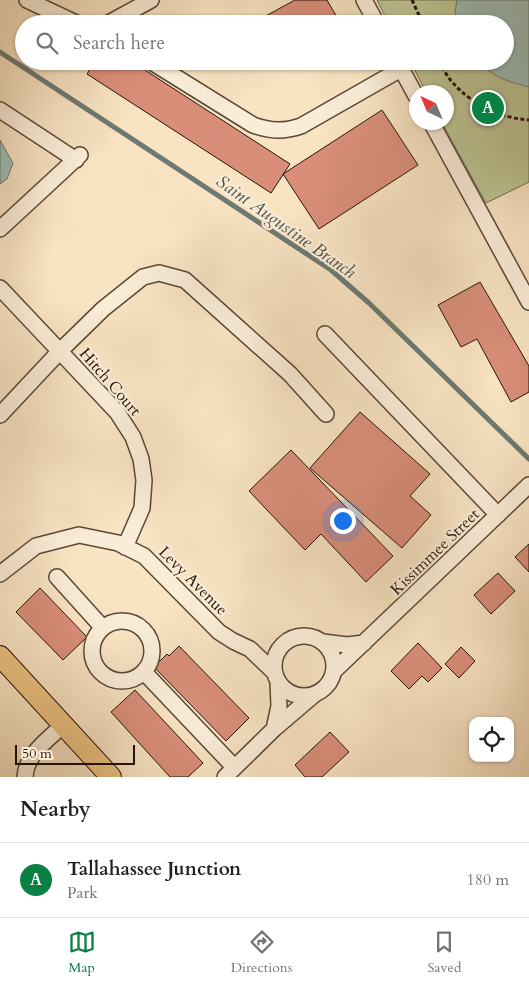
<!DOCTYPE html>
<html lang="en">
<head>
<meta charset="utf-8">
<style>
	body { margin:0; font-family:Cardo,serif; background:#f6f6f6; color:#202124 }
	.controls { position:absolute; right:15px; bottom:15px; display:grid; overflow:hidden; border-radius:10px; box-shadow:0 1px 4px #0004 }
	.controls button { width:45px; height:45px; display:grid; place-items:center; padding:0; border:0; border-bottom:1px solid #e0e0e0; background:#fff; color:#202124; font:25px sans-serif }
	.compass { position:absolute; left:409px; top:85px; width:45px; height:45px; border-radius:50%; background:#fff; box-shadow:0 1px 4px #0004; rotate:316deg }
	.scale { position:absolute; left:15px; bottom:12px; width:120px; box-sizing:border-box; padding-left:5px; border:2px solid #261407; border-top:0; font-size:14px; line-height:18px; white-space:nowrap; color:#261407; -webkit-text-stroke:4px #faedd8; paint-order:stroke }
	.you { position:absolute; left:342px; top:520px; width:18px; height:18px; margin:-12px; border:4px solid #fff; border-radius:50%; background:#1a73e8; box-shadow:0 0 0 8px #1a73e833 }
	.badge { display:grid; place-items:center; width:32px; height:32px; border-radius:50%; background:#0b8043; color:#fff; font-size:16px; font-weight:700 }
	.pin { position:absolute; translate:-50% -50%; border:2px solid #fff; box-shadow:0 1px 5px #0006 }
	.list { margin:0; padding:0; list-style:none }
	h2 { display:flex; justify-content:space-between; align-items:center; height:65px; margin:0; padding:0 20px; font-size:21px }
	h2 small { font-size:16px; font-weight:400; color:#757577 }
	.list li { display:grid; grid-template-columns:32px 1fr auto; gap:15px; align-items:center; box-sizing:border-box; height:75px; padding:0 20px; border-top:1px solid #e0e0e0 }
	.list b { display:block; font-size:19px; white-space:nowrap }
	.list p { margin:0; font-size:16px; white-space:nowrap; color:#757577 }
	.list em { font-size:16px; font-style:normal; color:#757577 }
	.icon { flex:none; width:28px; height:28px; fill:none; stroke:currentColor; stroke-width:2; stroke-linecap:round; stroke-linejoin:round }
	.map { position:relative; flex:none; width:529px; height:777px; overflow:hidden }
	.search { position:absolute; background:#fff; box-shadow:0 1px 4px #0004; left:15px; right:15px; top:15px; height:55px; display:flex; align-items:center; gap:12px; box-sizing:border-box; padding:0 18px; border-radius:28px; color:#757577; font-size:19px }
	.sheet { height:140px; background:#fff }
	nav { display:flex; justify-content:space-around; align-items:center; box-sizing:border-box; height:70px; border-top:1px solid #e0e0e0; background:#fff; font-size:14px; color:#757577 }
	nav a { display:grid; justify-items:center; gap:2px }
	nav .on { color:#0b8043 }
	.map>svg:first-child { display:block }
	.green { fill:#bdc494; stroke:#726c4e }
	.water { fill:#9dbeb6; stroke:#6d7a70 }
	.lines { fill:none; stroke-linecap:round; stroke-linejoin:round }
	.stream { stroke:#6d7a70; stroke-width:5 }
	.building { fill:#d98e7a; stroke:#261407 }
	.minor-casing { stroke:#5a4836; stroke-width:18 }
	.major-casing { stroke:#261407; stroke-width:22 }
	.path { stroke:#261407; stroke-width:3; stroke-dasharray:4 2.5; stroke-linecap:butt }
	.minor { stroke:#faedd8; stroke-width:15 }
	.major { stroke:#ecc282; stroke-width:20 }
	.labels { text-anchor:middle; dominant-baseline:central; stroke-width:4.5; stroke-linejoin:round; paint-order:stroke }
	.street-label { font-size:16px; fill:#261407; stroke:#faedd8 }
	.water-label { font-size:18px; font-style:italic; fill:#505044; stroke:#faedd8 }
</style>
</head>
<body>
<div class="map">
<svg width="529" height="777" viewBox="0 0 529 777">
	<rect width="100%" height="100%" fill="#f8e3c3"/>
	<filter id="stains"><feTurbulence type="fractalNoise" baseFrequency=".004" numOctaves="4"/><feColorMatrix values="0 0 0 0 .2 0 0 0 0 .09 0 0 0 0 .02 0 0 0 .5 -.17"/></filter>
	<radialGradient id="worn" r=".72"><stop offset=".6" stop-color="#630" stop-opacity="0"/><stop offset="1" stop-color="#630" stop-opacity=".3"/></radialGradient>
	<path class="green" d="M377,0H529V182L486,203L442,123L446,122V92H426L410,61H505V24H389Z"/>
	<path class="water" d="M457,0H529V87C506,81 495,78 478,61H505V24H457L455,12Z
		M0,140L13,163L7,179L0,184Z"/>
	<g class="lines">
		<path class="stream" d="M0,52L331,270L369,303L529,459"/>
	</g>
	<path class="building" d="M295,0H327L338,19L329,24H251Z
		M95,61H131L290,164L271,193L87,74Z
		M382,110L418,165L319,229L283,174Z
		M480,282L529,366V392L511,402L477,339L461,347L438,305Z
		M360,412L430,474L410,496L431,515L402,548L310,468Z
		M291,450L393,556L366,582L321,534L305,550L249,491Z
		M529,544V572L515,557Z
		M498,573L515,591L491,614L474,595Z
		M40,588L87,637L63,660L16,612Z
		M418,643L442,668L428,682L422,676L409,689L391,671Z
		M179,646L249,718L226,741L154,667L167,654L169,656Z
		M461,647L475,661L459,678L445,664Z
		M135,690L203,763L188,777H170L111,712Z
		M330,732L349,752L322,777H305L295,765Z"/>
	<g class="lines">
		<defs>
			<path id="minor" d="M27,0L78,24
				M364,0L377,24
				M107,24L151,0
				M150,61L253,125C271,131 283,132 301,126L401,69
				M397,61L416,96
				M0,110L76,160
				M431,122L529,302
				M0,229L80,155
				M0,288L117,412L133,437L141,459L144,480L142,508L125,547
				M325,334L498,515
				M0,415L60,351L103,309L143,277L159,273L185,280L290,374L326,414
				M0,574L36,546L79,535L118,543L144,556L219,632L233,641L250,649L274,672
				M57,577L103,628
				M92 651a30 30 0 1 1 60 0a30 30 0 1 1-60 0Z
				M274 666a30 30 0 1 1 60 0a30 30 0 1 1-60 0Z
				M323,642L347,645L364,643
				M334,671L529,485
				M144,672L234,767
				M274,729L279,706L278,682
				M25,777C26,754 48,740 63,725
				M225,777L274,729L315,694"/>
			<path id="major" d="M0,656L111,777"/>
		</defs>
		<use href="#minor" class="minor-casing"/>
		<use href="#major" class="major-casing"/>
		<path class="path" d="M412,0L423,24
			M439,61C443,69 448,78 454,84C473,105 501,118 529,120"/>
		<use href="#minor" class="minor"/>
		<use href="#major" class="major"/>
	</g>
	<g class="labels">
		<g class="street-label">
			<text transform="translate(110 382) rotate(49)">Hitch Court</text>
			<text transform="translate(435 552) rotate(-44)">Kissimmee Street</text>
			<text transform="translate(193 581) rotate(45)">Levy Avenue</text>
		</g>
		<g class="water-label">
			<text transform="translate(286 227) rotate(35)">Saint Augustine Branch</text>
		</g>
	</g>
	<rect width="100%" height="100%" filter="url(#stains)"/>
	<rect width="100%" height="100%" fill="url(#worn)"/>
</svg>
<div class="controls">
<button><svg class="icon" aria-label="locate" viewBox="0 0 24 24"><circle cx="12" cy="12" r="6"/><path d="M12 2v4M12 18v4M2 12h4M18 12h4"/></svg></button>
</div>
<svg class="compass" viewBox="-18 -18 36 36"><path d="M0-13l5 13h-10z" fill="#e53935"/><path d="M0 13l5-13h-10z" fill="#757577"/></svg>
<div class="scale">50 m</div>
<div class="you"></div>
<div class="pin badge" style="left:488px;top:108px">A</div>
<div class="search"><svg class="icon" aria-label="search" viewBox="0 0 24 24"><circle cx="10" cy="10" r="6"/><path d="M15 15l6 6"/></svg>Search here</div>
</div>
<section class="sheet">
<h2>Nearby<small></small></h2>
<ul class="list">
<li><span class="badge">A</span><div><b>Tallahassee Junction</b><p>Park</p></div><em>180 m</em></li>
</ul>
</section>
<nav>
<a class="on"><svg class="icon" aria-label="map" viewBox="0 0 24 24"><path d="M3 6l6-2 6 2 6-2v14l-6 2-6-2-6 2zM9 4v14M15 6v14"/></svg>Map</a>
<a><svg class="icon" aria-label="directions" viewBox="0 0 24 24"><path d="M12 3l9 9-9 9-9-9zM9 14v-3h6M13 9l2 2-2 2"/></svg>Directions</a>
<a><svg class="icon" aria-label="saved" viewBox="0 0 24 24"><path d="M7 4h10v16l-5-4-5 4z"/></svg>Saved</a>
</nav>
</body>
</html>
